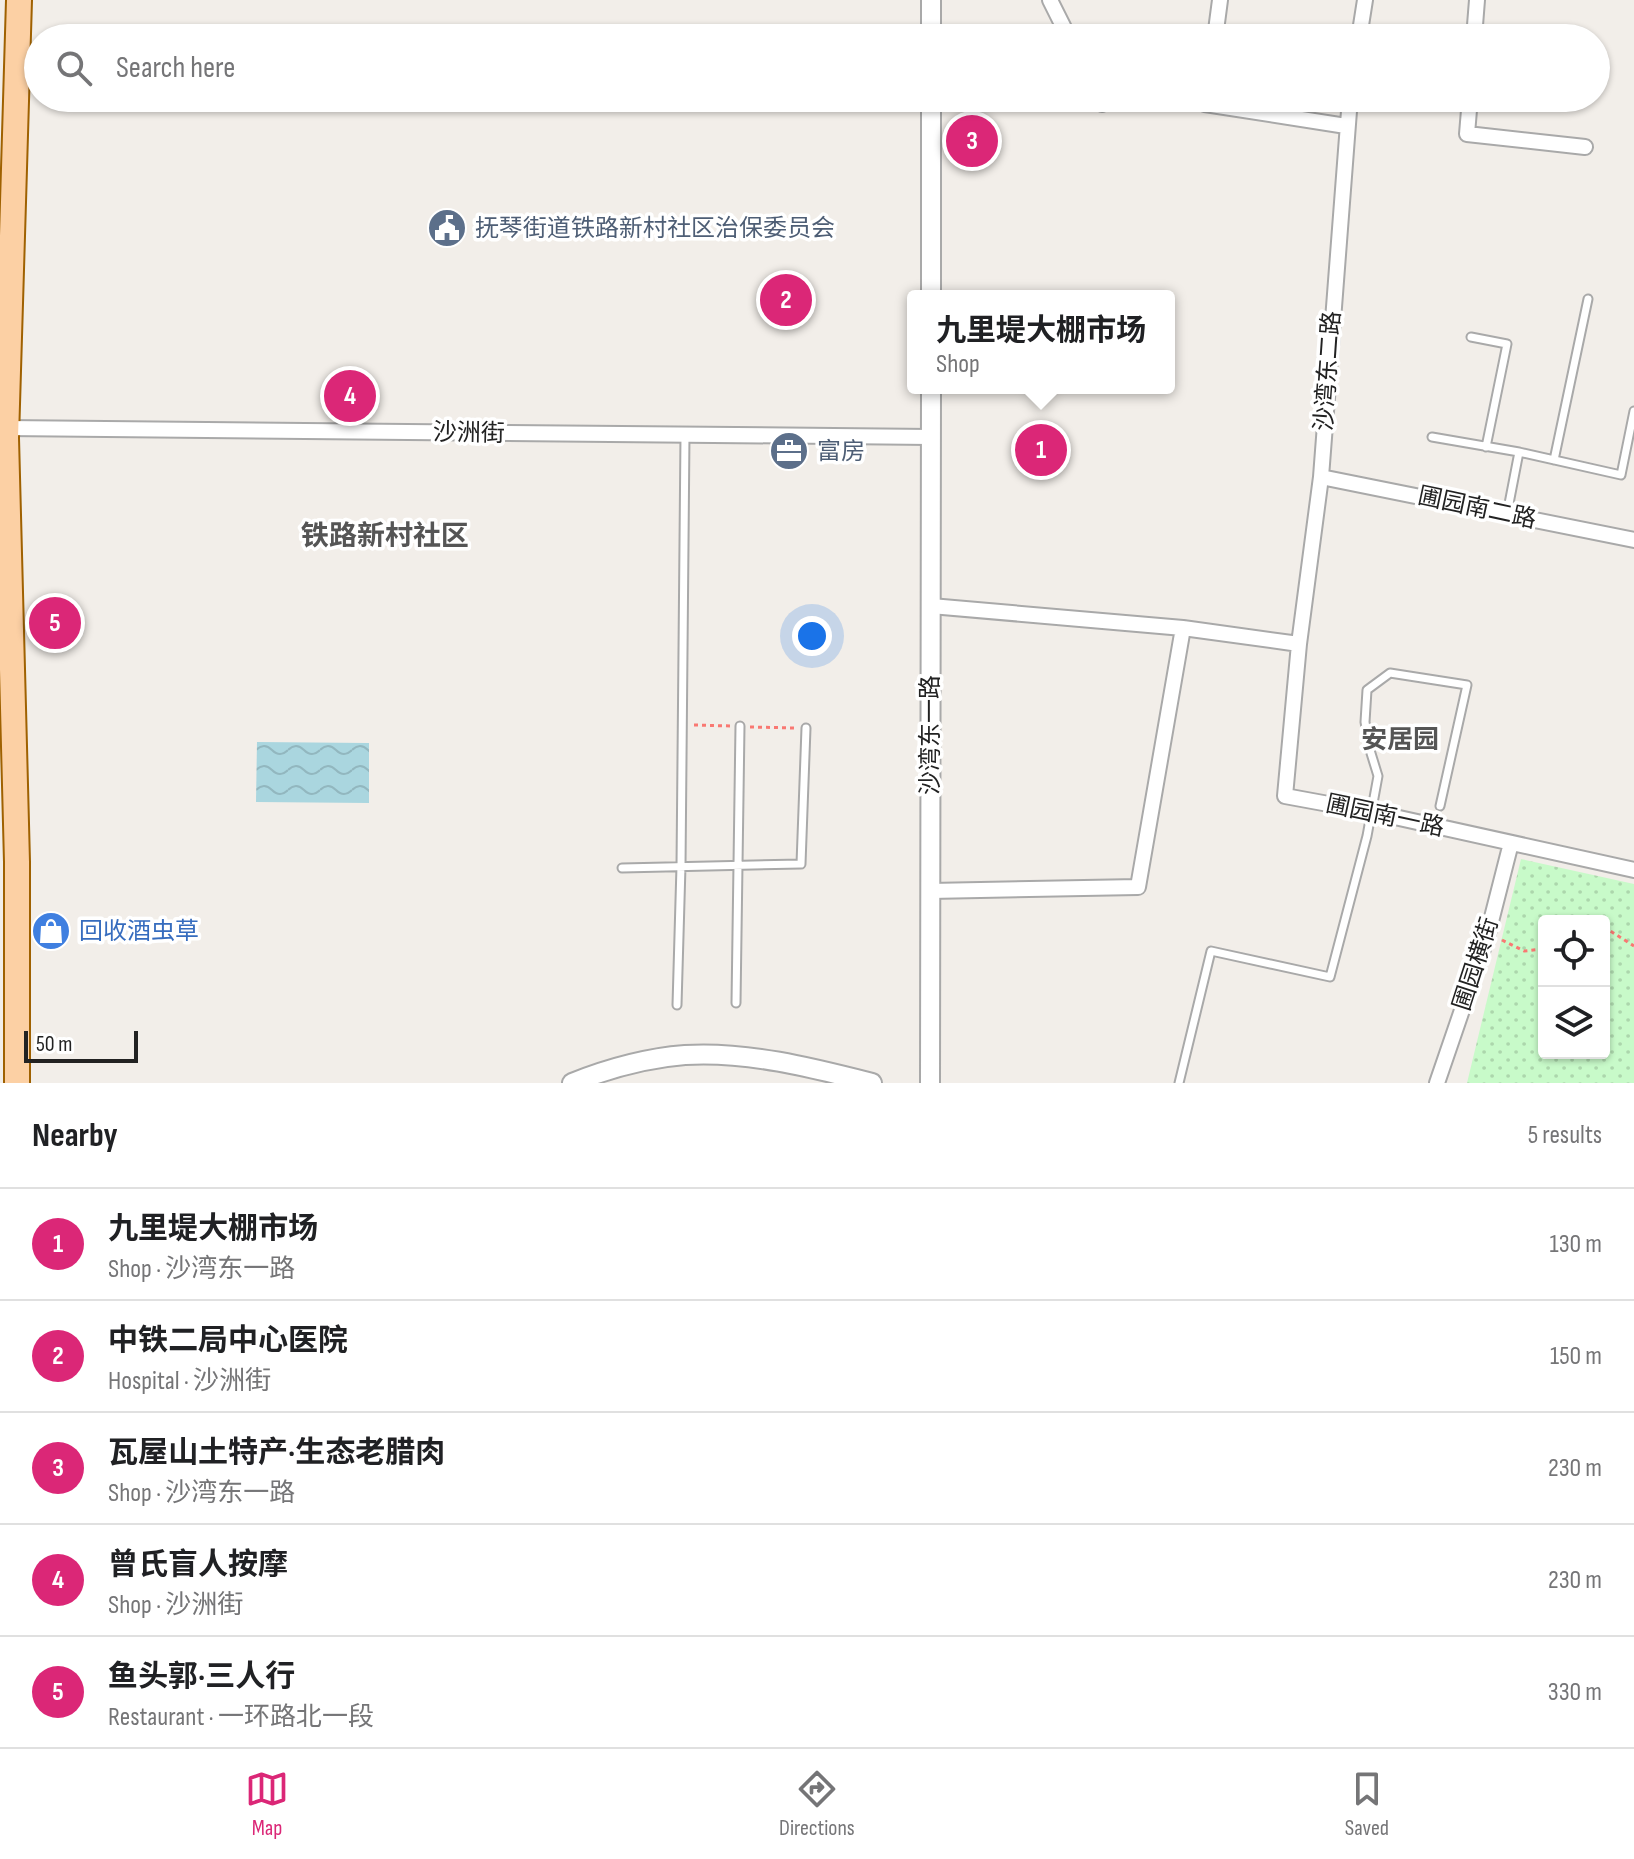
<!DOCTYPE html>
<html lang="en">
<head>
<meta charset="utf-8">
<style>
	body { margin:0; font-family:"Sofia Sans Condensed","Noto Sans SC",sans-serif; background:#f6f6f6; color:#202124 }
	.controls { position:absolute; right:24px; bottom:24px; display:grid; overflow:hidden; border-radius:8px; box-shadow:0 2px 6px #0004 }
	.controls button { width:72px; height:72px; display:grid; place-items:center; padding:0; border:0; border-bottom:2px solid #e0e0e0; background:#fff; color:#202124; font:40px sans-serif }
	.scale { position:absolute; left:24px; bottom:20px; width:114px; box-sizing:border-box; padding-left:8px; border:4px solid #222; border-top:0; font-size:22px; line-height:28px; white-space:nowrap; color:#222; -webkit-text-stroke:6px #fff; paint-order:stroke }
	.you { position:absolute; left:812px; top:636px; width:28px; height:28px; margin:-20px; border:6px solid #fff; border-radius:50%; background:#1a73e8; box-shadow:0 0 0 12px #1a73e833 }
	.badge { display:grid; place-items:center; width:52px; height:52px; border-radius:50%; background:#db2777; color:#fff; font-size:26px; font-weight:700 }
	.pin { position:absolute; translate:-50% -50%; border:4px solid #fff; box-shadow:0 2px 8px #0006 }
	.popup { position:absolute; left:907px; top:290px; width:268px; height:104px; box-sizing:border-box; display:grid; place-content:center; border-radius:8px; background:#fff; filter:drop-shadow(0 2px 6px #0005); font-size:26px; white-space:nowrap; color:#757577 }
	.popup b { font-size:30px; color:#202124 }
	.popup::after { content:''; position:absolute; left:50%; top:100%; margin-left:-16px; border:16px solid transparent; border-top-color:#fff }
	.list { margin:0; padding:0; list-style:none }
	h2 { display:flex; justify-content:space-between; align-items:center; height:104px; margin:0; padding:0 32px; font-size:34px }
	h2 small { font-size:26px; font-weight:400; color:#757577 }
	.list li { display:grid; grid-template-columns:52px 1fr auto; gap:24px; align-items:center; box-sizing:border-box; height:112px; padding:0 32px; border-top:2px solid #e0e0e0 }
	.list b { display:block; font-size:30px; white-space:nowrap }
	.list p { margin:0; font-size:26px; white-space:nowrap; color:#757577 }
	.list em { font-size:26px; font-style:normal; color:#757577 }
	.icon { flex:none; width:44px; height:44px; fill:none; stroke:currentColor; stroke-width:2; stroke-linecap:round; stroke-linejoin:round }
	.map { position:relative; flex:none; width:1634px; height:1083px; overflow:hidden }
	.search { position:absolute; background:#fff; box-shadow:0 2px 6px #0004; left:24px; right:24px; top:24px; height:88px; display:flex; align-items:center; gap:20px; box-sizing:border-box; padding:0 28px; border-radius:44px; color:#757577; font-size:30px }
	.sheet { height:664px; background:#fff }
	nav { display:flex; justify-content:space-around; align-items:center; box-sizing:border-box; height:112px; border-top:2px solid #e0e0e0; background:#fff; font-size:22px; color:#757577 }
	nav a { display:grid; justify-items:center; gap:4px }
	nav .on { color:#db2777 }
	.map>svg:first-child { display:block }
	.park { fill:url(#park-dots); fill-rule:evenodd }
	.water { fill:url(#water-waves) }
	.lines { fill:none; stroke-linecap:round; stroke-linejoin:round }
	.service-casing { stroke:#a9a9a9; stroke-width:11 }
	.minor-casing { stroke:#a9a9a9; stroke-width:18 }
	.tertiary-casing { stroke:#a9a9a9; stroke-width:22 }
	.primary-casing { stroke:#9f6101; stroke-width:28 }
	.path { stroke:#f97872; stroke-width:3; stroke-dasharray:4 4; stroke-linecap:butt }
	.service { stroke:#fff; stroke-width:7 }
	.minor { stroke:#fff; stroke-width:14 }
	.tertiary { stroke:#fff; stroke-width:18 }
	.primary { stroke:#fcd0a4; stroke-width:24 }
	.labels { text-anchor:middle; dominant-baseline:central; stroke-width:7; stroke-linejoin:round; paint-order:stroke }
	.service-label { font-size:24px; fill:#4e5e75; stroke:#fff; text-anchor:start }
	.street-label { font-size:24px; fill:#222; stroke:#fff }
	.shop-label { font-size:24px; fill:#366cbe; stroke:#fff; text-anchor:start }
	.neighbourhood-label { font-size:26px; font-weight:bold; fill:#555; stroke:#fff }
	.quarter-label { font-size:28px; font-weight:bold; fill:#555; stroke:#fff }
</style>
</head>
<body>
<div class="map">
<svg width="1634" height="1083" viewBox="0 0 1634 1083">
	<defs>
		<pattern id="park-dots" width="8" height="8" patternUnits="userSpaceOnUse" patternTransform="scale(2)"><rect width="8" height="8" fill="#c8fac9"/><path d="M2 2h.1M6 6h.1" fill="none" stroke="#acd6ac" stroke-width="1.8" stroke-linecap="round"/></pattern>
		<pattern id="water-waves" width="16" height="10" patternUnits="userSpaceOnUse" patternTransform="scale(2)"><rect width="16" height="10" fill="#aad6df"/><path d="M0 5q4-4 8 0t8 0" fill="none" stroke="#92b7bf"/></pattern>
	</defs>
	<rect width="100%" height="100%" fill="#f2eee9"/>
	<path class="park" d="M1521,859L1634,884V1083H1467ZM1544,921H1604V1053H1544Z"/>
	<path class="water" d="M257,742L369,743V803L256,802Z"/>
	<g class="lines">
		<defs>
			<path id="service" d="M1471,337L1507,344L1486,447
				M1432,437L1519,452L1621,475L1634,411
				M1554,460L1588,299
				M1507,514L1519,452
				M622,868L801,864L806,728
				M736,1003L740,726
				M677,1005L681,866L685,435
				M1179,1083L1211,951L1330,977L1367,836L1378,776L1370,750L1365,722L1367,690L1390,673L1467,685L1440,806"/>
			<path id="minor" d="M1050,0L1069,38
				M1215,38L1220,0
				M1359,38L1365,0
				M1474,38L1477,0
				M1099,98L1102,104
				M1206,98L1205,104L1346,126
				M1350,98L1321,477L1299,644L1285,796L1372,812L1634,870
				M1470,98L1467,134L1585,147
				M6,428L931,437
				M1321,477L1634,540
				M931,606L1183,628L1299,644
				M930,891L1138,887L1183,628
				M1437,1083L1487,937L1511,843"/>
			<path id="tertiary" d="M931,38V0
				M931,296V98
				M572,1083C607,1069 646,1058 685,1055C747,1051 813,1068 872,1083
				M930,1083L931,388"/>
			<path id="primary" d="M17,1083V862L6,438L19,0"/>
		</defs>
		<use href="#service" class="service-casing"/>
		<use href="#minor" class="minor-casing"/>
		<use href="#tertiary" class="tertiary-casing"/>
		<use href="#primary" class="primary-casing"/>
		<path class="path" d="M694,725L731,726
			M750,727L795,728
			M1604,927L1634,946
			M1502,940L1524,951L1544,949"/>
		<use href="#service" class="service"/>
		<use href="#minor" class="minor"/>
		<use href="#tertiary" class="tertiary"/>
		<use href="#primary" class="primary"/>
	</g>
	<defs>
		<symbol id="civic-disc" viewBox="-11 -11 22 22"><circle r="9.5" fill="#5c6f8a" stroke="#fff"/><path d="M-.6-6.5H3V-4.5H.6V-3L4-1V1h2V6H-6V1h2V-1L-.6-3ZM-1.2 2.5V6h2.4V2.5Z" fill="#fff"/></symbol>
		<symbol id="office-disc" viewBox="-11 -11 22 22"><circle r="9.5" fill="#5c6f8a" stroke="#fff"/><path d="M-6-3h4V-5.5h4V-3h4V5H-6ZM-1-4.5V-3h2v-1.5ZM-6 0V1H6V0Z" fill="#fff"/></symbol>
		<symbol id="shop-disc" viewBox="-11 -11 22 22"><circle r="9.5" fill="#3f7fe0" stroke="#fff"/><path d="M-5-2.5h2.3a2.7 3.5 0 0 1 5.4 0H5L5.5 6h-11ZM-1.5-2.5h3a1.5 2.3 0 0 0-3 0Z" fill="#fff"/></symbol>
	</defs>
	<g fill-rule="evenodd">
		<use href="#civic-disc" x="425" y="206" width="44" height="44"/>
		<use href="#office-disc" x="767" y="429" width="44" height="44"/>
		<use href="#shop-disc" x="29" y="909" width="44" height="44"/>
	</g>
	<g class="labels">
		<g class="service-label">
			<text x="475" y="228">抚琴街道铁路新村社区治保委员会</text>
			<text x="817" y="451">富房</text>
		</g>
		<g class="street-label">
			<text transform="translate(1328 371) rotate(-86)">沙湾东二路</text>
			<text transform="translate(469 433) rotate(1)">沙洲街</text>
			<text transform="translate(1477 508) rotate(12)">圃园南二路</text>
			<text transform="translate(930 735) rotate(-90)">沙湾东一路</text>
			<text transform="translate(1385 816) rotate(12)">圃园南一路</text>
			<text transform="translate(1476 964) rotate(-72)">圃园横街</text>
		</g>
		<g class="shop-label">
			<text x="79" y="931">回收酒虫草</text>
		</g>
		<g class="neighbourhood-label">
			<text x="1400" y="740">安居园</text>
		</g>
		<g class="quarter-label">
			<text x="385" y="536">铁路新村社区</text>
		</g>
	</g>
</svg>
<div class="controls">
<button><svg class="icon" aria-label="locate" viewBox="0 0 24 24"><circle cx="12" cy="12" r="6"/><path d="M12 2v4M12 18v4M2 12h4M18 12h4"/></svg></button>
<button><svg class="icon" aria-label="layers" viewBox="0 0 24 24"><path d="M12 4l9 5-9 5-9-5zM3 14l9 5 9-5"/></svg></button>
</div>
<div class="scale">50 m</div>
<div class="you"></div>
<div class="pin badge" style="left:1041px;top:450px">1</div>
<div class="popup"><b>九里堤大棚市场</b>Shop</div>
<div class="pin badge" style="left:786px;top:300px">2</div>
<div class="pin badge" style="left:972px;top:141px">3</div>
<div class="pin badge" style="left:350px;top:396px">4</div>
<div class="pin badge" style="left:55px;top:623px">5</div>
<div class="search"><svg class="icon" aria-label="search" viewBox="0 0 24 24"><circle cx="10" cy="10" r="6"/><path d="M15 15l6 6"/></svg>Search here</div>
</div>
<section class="sheet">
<h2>Nearby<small>5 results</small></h2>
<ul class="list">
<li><span class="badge">1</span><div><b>九里堤大棚市场</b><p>Shop · 沙湾东一路</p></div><em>130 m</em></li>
<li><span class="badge">2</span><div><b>中铁二局中心医院</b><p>Hospital · 沙洲街</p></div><em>150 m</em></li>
<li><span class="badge">3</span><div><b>瓦屋山土特产·生态老腊肉</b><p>Shop · 沙湾东一路</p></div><em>230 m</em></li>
<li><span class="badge">4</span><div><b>曾氏盲人按摩</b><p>Shop · 沙洲街</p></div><em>230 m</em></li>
<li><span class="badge">5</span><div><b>鱼头郭·三人行</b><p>Restaurant · 一环路北一段</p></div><em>330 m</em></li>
</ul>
</section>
<nav>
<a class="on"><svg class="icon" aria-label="map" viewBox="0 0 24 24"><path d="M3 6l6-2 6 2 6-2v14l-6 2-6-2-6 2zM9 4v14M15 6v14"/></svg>Map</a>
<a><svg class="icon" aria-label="directions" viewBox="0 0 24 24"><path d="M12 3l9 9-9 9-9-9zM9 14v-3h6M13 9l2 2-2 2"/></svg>Directions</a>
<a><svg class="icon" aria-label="saved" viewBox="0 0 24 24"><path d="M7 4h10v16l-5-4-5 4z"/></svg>Saved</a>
</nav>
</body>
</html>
